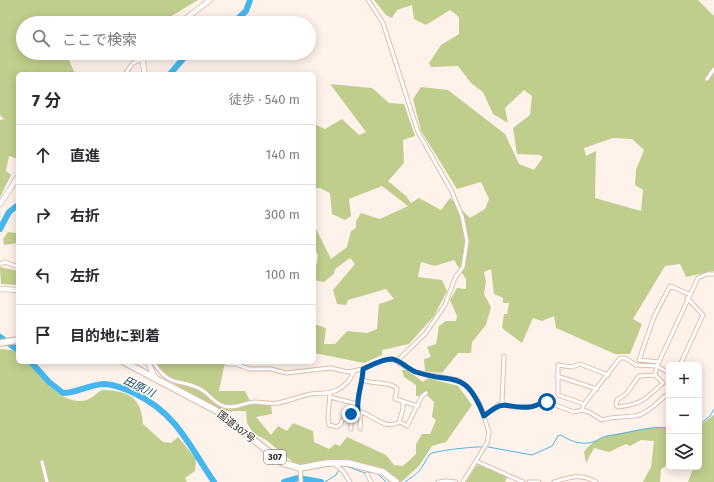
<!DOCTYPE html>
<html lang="ja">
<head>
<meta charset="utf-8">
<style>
	body { margin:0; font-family:"Fira Sans","Noto Sans JP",sans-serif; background:#f7f7f7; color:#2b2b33 }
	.controls { position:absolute; right:12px; bottom:12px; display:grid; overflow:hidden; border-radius:6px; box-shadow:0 2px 10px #0003 }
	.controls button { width:36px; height:36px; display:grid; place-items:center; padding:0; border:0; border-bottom:1px solid #e1e1e2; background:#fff; color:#2b2b33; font:20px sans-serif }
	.stop { position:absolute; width:12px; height:12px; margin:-9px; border:3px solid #005daa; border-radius:50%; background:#fff }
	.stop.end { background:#005daa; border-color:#fff; box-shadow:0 1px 4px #0008 }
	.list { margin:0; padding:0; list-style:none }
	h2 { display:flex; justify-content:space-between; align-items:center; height:52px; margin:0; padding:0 16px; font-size:17px }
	h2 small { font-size:13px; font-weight:400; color:#7c7c81 }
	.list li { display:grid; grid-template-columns:26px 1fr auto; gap:12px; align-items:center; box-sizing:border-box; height:60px; padding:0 16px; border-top:1px solid #e1e1e2 }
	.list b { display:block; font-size:15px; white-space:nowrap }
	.list em { font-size:13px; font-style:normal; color:#7c7c81 }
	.icon { flex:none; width:22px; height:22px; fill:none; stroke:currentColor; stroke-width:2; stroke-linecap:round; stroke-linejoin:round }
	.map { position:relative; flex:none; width:714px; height:482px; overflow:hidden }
	.search { position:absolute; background:#fff; box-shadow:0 2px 10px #0003; left:16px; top:16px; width:300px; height:44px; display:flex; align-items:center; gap:10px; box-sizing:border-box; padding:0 14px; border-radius:22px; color:#7c7c81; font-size:15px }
	.panel { position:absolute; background:#fff; box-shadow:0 2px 10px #0003; left:16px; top:72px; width:300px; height:292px; border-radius:6px }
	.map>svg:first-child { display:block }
	.green { fill:#bfce8c; fill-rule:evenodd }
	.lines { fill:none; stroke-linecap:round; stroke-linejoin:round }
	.stream { stroke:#46b6ee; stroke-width:1 }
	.river { stroke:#46b6ee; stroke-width:6 }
	.street-casing { stroke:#dcbead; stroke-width:5 }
	.secondary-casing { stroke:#dcbead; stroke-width:6 }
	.highway-casing { stroke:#dcbead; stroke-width:8 }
	.street { stroke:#fff; stroke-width:3 }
	.secondary { stroke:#fff; stroke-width:4.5 }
	.highway { stroke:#fff; stroke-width:5.5 }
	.route { stroke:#005daa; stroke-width:5 }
	.labels { text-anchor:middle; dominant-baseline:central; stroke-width:3; stroke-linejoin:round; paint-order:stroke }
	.shield { fill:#fff; stroke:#68615c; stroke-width:1 }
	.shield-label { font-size:9px; font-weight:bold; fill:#271d16 }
	.street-label { font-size:10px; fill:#271d16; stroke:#fff }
	.water-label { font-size:11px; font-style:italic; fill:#1e4b63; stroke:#fff }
</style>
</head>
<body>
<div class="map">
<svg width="714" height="482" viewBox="0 0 714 482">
	<rect width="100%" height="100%" fill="#fff2eb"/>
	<path class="green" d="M0,0H198L160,23H23V53H66L75,74H18V159L9,156L6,171L11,175L0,197V120L4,119L0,115Z
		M374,0H698L714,16V271L686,277L680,264L665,266L633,319L642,324L630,354H615L556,328L554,316L542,321L533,318L522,343L502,328L504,314H507L509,303H503V298L494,294L491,269L484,272L486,282L484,294L491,307L486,325L472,342L471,353H458L442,373L425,371L424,359L431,357L427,347L436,344L439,326L446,321H456L457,316L450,300L457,288L466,289V279L454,260L435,266L421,262L418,277L442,280L447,291L434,316L409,344L382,350V355L364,363L314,353V324L326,328L324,344H335L347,331L367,333L377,329L379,304L394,299L386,289L348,300L346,305L337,304L333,290L355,264L350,258L335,269L334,274L324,282L314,280V267L317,264L318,254L314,250V225L331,259L347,247L351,231L356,228V221L361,213L380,219L408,206L382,186L349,199L351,216L345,220L332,214L330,193L320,188H314V124L325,129L342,119L359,135L366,132L330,84L372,88L389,103L404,104L415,136L403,140L404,163L388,181L406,196L411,203L419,198L441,210L450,198L470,218L485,209L489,199L481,182L457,189L421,131L413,99L421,87L448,90L505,134L519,164L534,170L543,157L540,155L517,154L513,128L530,115L532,96L524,90L505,108L508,123L493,114L483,92L471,83L458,66L431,67L429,63L441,45L459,34V17L450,10L426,25L414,19L412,5L397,10L392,18L386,15ZM613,138L632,139L644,150L636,170L635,185L643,190L641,211L595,198L596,151L586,156L584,148Z
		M18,222V243L4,245L3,239L8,232L16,233Z
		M0,267L18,271V285L1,284Z
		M0,349L12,350L17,353L18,362L29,363C42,379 64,407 87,400C93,398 96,393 102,390C128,391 141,396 143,424L163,442L171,443L178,437L196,459L195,471L185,478L187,482H0Z
		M154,362H225L219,391H245L250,401L271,405L272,414L256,417L271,435L278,426L287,431L293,423L313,431L314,442L329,449L335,444L340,446L347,437L386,455L394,465L403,466L416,454V444L422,434H430L436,420L432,417L434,402L428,396H416V385L404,377L402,370H407L423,382L428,378L458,386L472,405L446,442L432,446L419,466L401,482L377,467L335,460L302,465L293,462L266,440L253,433L247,423L246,411H220L179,387L158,372Z
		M714,415V482H688L694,467H699V426Z
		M648,428H669V464L661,469L660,482H643L651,467L654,441L641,440L630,446L626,444L609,452L594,448L586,463L584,452C598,431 626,434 648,428Z
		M479,465L507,477L505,482H466L476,466Z"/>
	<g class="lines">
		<path class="stream" d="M699,425L710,416L714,409
			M488,447L532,455L552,446L558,436L561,435C572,442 583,446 596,441C599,439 604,436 607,436C627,434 649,425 669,428
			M346,466L365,473L372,472
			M377,473L386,482
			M325,482L336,475L341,466
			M405,482C410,478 416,475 420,470C424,465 426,459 430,454C434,451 476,446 483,447"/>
		<path class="river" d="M233,23L246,11L250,0
			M170,74L188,53
			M0,229L9,212L18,205
			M0,337L18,350
			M31,362L49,382L63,393C77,393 90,384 105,384C117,385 126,389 136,394C177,414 190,447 214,482
			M284,482L298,478L321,482"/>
		<defs>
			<path id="street" d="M368,0L383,23L418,132L451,190L462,216L467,241L463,267L455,278L445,305L425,334L397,361
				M125,74L133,63L143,59
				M707,79L714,69
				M0,264L5,262L18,267
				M153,362C172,390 179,377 202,390C210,395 214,403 224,406C237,409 242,403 254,402C262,402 270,404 278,403C289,401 300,396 311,394C319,393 327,394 335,391C343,388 352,379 353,372
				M659,362L639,360L654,317L670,286L689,294
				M227,364H236L249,369H271L286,373L330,368L349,372L362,369L384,360L392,359L415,372L458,380L468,387L479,402L489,432L487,443L463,482
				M680,365L703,315L687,298
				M655,375L657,366L698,278L707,274H714
				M655,375L663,383C645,399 643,404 618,407L616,405L617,400L626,394L639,376Z
				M557,376L597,389
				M363,380C373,385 391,381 397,389L395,399L418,406
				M330,393L328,417L329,425L337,427L341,424L342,420L358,411C373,414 384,431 400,422L407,426L422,396L426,393
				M330,397L357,404
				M502,403L504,356
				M584,404L558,395V365L572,367L580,364L608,375
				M582,410L584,404L620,358H625L636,365L657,366L669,373
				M358,411C356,398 363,383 363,369
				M484,416L498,405L502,403L511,407H531L547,402L574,412L582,410L589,412L602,420C615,415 630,418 639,415C649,412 657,403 665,396
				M399,422L403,409V401
				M351,429V415
				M360,429L361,412
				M476,461L523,482
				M42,462L47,482
				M334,464L343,471L350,482
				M300,468L301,482
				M367,474L371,482
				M438,482L446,481L456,482
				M529,482H539
				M554,482C570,477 582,473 596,482"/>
			<path id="secondary" d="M180,23L210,0
				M144,53L143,64L145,74
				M0,204L18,177
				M0,289L18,290
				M148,362L155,378"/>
			<path id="highway" d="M0,343L18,340
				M124,362L217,411L283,463L300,468L327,463H348L383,472L396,482"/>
		</defs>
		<use href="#street" class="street-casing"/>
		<use href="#secondary" class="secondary-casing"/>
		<use href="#highway" class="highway-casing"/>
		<use href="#street" class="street"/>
		<use href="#secondary" class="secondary"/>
		<use href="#highway" class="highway"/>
	</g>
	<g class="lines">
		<path class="route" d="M351,414L358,411C356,397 363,383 363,369C372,365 382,359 392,359C400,360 408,369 416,372C455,385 465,368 484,416C507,397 503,409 529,407C535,407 541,402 547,402"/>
	</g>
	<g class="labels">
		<rect class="shield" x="264" y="450" width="22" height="14" rx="3"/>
		<g class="shield-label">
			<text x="275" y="457">307</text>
		</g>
		<g class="street-label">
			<text transform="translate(236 427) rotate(38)">国道307号</text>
		</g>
		<g class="water-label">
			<text transform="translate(139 387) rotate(26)">田原川</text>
		</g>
	</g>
</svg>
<div class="controls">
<button>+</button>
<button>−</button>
<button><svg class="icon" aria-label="layers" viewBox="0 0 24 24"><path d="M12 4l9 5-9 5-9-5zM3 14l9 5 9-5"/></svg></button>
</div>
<div class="stop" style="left:547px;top:402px"></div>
<div class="stop end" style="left:351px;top:414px"></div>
<div class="search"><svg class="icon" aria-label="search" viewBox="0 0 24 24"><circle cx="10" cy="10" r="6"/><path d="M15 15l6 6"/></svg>ここで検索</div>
<section class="panel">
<h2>7 分<small>徒歩 · 540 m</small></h2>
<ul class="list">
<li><svg class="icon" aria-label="ahead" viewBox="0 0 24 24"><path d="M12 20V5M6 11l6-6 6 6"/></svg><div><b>直進</b></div><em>140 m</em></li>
<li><svg class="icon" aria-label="right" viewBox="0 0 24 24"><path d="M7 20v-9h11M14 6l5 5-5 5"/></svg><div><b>右折</b></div><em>300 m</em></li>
<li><svg class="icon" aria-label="left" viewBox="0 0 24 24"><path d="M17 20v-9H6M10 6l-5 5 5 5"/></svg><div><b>左折</b></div><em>100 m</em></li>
<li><svg class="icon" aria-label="arrive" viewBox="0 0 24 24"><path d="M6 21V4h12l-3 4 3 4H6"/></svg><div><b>目的地に到着</b></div></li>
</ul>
</section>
</div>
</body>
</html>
